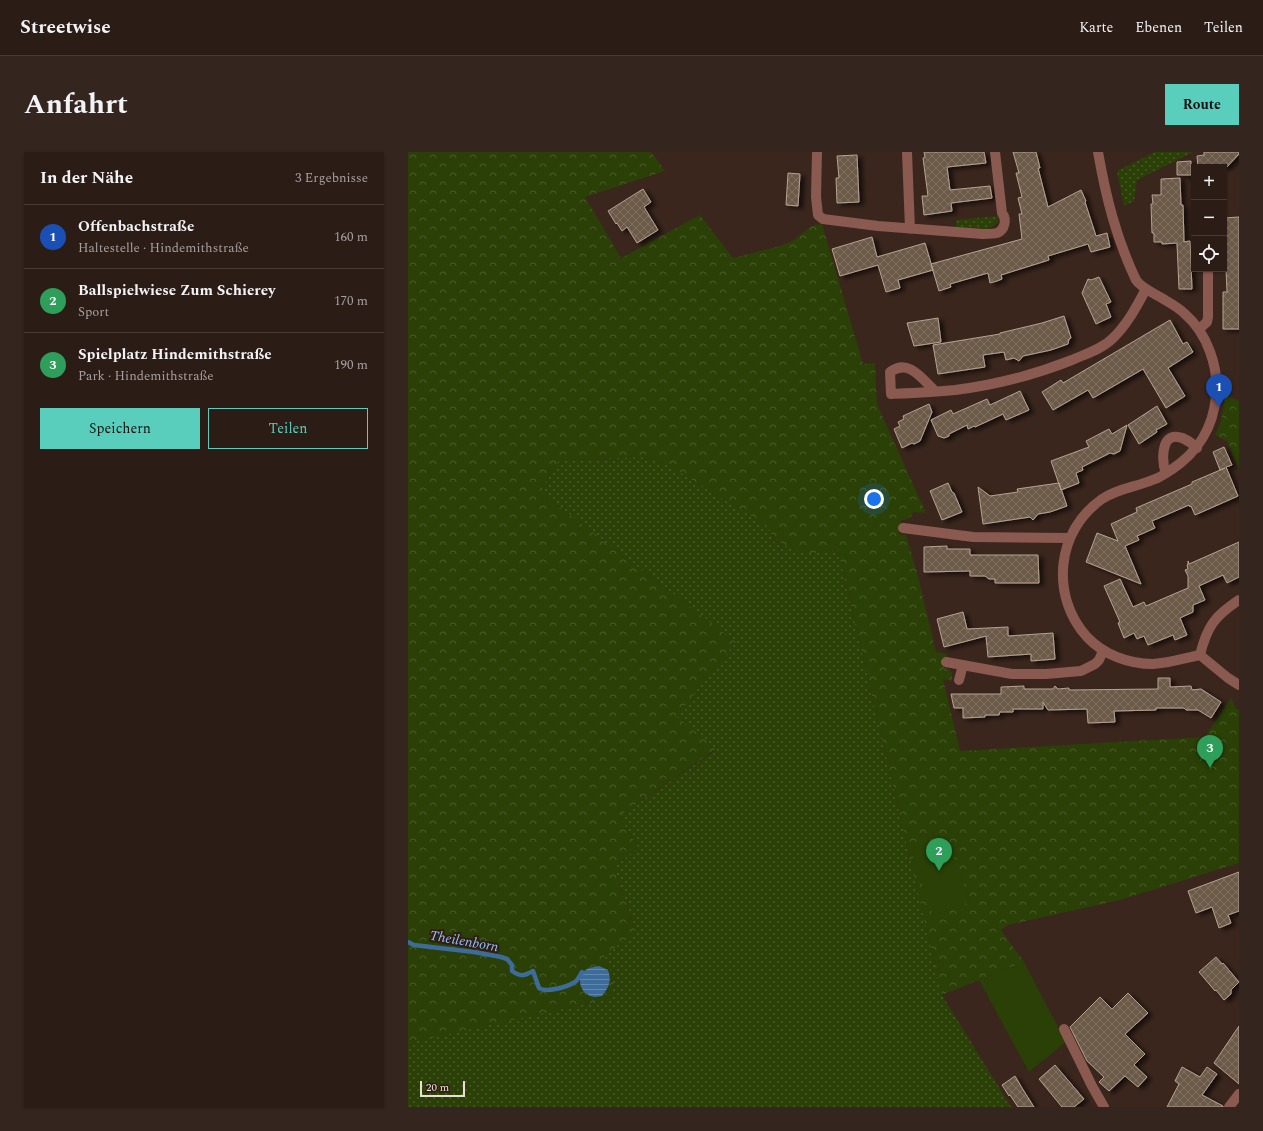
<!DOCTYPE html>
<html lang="de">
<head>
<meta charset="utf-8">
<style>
	body { margin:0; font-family:Spectral,serif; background:#34251f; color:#f1f3f6 }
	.controls { position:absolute; right:12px; top:12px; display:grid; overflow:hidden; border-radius:0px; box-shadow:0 1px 3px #0004 }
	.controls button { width:36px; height:36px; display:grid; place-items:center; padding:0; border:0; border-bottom:1px solid #483a35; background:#2c1c16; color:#f1f3f6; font:20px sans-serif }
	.scale { position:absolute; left:12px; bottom:10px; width:45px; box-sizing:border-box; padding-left:4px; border:2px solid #eaddd6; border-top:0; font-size:11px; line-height:14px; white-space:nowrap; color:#eaddd6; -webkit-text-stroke:3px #301c13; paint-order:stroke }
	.you { position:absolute; left:466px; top:347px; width:14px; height:14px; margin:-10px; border:3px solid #fff; border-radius:50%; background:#1a73e8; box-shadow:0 0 0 6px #1a73e833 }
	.badge { display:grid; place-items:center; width:26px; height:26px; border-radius:50%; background:#5acebd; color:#fff; font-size:13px; font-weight:700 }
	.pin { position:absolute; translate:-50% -33px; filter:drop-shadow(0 1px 2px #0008) }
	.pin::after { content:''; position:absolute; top:21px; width:14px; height:12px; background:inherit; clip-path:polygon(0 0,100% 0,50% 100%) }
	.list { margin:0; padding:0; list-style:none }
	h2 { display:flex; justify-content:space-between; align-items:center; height:52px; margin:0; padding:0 16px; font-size:17px }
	h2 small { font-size:13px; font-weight:400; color:#a6a1a1 }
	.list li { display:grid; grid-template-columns:26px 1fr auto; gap:12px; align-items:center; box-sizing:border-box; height:64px; padding:0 16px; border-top:1px solid #483a35 }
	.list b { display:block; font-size:15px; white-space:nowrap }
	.list p { margin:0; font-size:13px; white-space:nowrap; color:#a6a1a1 }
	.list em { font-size:13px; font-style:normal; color:#a6a1a1 }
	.actions { display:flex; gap:8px; padding:12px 16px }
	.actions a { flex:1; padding:9px 0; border:1px solid #5acebd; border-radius:0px; text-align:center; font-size:14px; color:#5acebd }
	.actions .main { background:#5acebd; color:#111 }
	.icon { flex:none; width:22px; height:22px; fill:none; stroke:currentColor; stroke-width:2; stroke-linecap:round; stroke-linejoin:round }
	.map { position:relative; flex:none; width:831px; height:955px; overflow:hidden; border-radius:0px }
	header { display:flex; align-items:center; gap:24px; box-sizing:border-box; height:56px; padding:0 20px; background:#2c1c16; border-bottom:1px solid #483a35 }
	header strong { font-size:19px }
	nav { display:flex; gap:22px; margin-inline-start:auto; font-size:14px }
	.intro { display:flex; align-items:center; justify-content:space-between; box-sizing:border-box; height:96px; padding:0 24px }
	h1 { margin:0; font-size:28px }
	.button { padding:10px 18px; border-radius:0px; background:#5acebd; color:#111; font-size:14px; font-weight:700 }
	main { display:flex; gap:24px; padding:0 24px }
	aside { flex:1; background:#2c1c16; border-radius:0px; box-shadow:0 1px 3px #0004 }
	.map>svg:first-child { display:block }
	.grass { fill:url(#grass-dots) }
	.forest { fill:url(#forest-crowns) }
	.garden { fill:#2a4006 }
	.water { fill:url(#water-rules) }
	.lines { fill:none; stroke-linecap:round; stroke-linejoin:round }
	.stream { stroke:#3d6b9a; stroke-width:4.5 }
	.building { fill:url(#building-cross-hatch); stroke:#b7a291; filter:url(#shadow) }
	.minor { stroke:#8a5950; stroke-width:10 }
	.labels { text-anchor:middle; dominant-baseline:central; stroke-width:4; stroke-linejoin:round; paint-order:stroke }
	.water-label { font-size:14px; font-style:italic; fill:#8ec3fa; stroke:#301c13 }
</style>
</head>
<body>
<header>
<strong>Streetwise</strong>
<nav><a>Karte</a><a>Ebenen</a><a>Teilen</a></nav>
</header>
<div class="intro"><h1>Anfahrt</h1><a class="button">Route</a></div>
<main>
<aside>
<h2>In der Nähe<small>3 Ergebnisse</small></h2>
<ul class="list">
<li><span class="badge" style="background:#1a4fb4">1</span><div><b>Offenbachstraße</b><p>Haltestelle · Hindemithstraße</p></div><em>160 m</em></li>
<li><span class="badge" style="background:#2e9e5b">2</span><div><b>Ballspielwiese Zum Schierey</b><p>Sport</p></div><em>170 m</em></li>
<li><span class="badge" style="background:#2e9e5b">3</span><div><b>Spielplatz Hindemithstraße</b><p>Park · Hindemithstraße</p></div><em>190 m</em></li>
</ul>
<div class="actions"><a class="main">Speichern</a><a>Teilen</a></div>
</aside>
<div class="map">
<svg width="831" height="955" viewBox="0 0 831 955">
	<defs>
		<pattern id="grass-dots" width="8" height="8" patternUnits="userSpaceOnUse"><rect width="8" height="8" fill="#2a4006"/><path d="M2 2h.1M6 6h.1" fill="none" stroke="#495b2a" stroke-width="1.8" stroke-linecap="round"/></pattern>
		<pattern id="forest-crowns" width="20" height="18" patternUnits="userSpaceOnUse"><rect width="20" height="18" fill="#2a4006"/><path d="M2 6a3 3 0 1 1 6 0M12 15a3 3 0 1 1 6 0" fill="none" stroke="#495b2a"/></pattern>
		<pattern id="water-rules" width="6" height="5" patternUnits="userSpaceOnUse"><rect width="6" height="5" fill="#3d6b9a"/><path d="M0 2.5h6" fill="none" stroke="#6387ac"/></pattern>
		<pattern id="building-cross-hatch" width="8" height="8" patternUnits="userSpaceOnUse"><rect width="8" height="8" fill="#6c5a4a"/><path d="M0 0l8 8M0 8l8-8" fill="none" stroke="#817163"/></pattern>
		<filter id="shadow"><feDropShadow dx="4.5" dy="2.5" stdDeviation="2" flood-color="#0009"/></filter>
	</defs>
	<rect width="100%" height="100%" fill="#3a261d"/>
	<path class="grass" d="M747,0H785L729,28L726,49L716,54L709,19Z
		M591,64L589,71L581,77L548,75V68Z
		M233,305L262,314L361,375L365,389L398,401L430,398L534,843L603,955H0V617L228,779L206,716L230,695L211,664L308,598L267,564L328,490L132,340L151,308Z"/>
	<path class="forest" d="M0,0H243L257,19L177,45L213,106L292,63L325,106L372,94L386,88L401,76L407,73L414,72L455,212L467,211L469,252L518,361L505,360C503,366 500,368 493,368L491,382L498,383L511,428L528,500L539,502L536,516L542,518L544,521V529L535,527L552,599L797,585L823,546L828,557L831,558V711L712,748L600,773L593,778L616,810L534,843L430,398L398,402L365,388L361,375L262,314L233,305L151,308L132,340L328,490L268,564L308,597L211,664L230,695L206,716L228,780L196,804L200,809L206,834L201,847L0,891Z
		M818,243L831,249V317L819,289L807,283L812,272Z"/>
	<path class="garden" d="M539,685L562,750L525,763L503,698Z
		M616,810L658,890L621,920L571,828Z"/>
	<path class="water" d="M191,814L200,818C204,829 201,835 194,844C189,845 184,846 179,842C172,838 169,825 176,819C180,816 185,815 191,814Z"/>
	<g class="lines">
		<path class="stream" d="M0,790L6,793L66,800L93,805L99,807L104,813V819C113,825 116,824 125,819L131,836C138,841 159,835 167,830C170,828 172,823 174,820"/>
	</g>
	<path class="building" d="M516,0H576L578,11L539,15L542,38L582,34L584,46L543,51L544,59L516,63L514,44H520L515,6L517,5Z
		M605,0H628L632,16H630L640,55L673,38L678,49L677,50L688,84L699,81L702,95L683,100L680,92L640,104L641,108L593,123L594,127L589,129L582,131L580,121L542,132L543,135L531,139L523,112L614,87L611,62H614L610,46L614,45L608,21H611Z
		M796,0H831V2L819,15H790L789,4L796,3Z
		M449,3L451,50L429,51L428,26H431L429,4Z
		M783,9V23H769V10Z
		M380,21L392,22L390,54L378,53Z
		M772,26L773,53H775L776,90L782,89L784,137H771L769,91L754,92V90H746V81H744L743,52H745L744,43H753V27Z
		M235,37L243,50L236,55L250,78L229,91L219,75L214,79L209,71L208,72L200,59Z
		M831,65V177H815V140H819L818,117H816V66Z
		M464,85L469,105L517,91L525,118L490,128L492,136L478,140L470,113L432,124L424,97Z
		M691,125L703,150L698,152L703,165L688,172L674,141L680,127L683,128Z
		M656,164L663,186L661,187L660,192L643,198L615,204L611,209L606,206L598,208L596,200L575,203L577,215L530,222L525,193L592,182V181L634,171Z
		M530,166L533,190L506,194L499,171Z
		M762,168L775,192L779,190L785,200L760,216L777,244L758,256L735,217L685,246L680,238L645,258L634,240L653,228L655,231Z
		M612,239L621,258L598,268L595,262L567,275L566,274L560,277L559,273L541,282V284L536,286L530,284L523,268L543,258L545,262L579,247L582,253Z
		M521,252L524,260L512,289L506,292L504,291L494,296L486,277L492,274L490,270L496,267L495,264Z
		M749,254L759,272L748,278L749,280L731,292L720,273Z
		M719,273L712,299L706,302L702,301L674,315L675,318L668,321L671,331L653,338L643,309L681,295L678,289L701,277L704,282Z
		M816,295L824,313L818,315L830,344L787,363L783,354L782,355L781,353L744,369L747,376L729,384L731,388L717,394L733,432L678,410L689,381L710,389L703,372L729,360L728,356L784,332V330L817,316L812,318L805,300Z
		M540,331L544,340L546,341L554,360L534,368L522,339Z
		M651,331L659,354L642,360L630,362L625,368L622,365L575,372L570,335L582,344L610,340L609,337Z
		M831,390V425L819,431L815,423L791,434L797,448L785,453V460L772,466L779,483L767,488L765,483L740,493L736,484L729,487L726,481L716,486L710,471L712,470L696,434L712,427L725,455L736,450L738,454L780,436V424L777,418L780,417L779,413L780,412V409L781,412Z
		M539,394V397H562V403H630L631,431H587V427H581L577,424H562V419L516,420V395Z
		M555,460L559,477L600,475V484L645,481L647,507L623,509V502L580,505L578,484L536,495L529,467Z
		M750,526H762V535L783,534L784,538L793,537L813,550L803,566L790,558H778L776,556H748V558L706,559L707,570L680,571L679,557L640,558L635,550V557H605V560H592L591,563H577V565L555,566V556H546L543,542H593V535L616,534V537H645L647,534L650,537L661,536V538L750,537Z
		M831,720V759L820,763L823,771L811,776L804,755L788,761L780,739Z
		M808,805L814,812L815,811L831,830L823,838V842L816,848L808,838L807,839L791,820Z
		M720,841L740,861L717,882L737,902L726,913L739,925L730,935L717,924L701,939L691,930L696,925L679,909L662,875L692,845L704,857Z
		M831,874V932L806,911Z
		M647,913L676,947L666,955H654L631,927Z
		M774,915L792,925L799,915L809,922L794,943L815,954V955H759L771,932L767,929Z
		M607,924L614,936L626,955H610L602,943L601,944L594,933Z"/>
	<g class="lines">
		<path class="minor" d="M409,0L408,45L410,63L415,67L470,74L575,82C579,82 585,82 589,81C597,78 599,67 594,61L587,0
			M499,0L502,77
			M690,0C698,45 708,86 728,128C734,137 748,142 757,148C764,152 771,156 777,162C799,181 811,215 808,244C805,277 790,300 763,318C758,321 753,325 747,327C729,335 710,336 694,347C648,379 642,444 679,485C696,503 721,512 745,512C761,511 777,506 792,503L820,526L831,533
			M791,177L799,170L800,165V117
			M527,239C514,227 501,206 482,220L483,242C504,241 526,240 547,238C587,233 626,223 664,208C677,202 694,197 704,187C719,173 729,154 738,137
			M758,321C754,311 752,282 770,285C778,286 783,291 789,296
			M495,376L565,385L662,386
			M792,503C799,474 807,464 831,448
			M538,510L604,522H638L673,519L687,512L691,508L695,499
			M551,528L555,513
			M656,877L684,934L696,955
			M821,955L831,942"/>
	</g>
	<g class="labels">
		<g class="water-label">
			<text transform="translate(56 789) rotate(10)">Theilenborn</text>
		</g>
	</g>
</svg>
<div class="controls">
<button>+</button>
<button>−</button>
<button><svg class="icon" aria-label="locate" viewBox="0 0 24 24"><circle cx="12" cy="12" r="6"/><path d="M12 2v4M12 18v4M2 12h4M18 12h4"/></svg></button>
</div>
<div class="scale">20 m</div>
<div class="you"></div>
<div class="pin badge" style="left:811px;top:255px;background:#1a4fb4">1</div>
<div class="pin badge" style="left:531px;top:719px;background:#2e9e5b">2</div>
<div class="pin badge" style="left:802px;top:616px;background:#2e9e5b">3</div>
</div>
</main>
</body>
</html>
